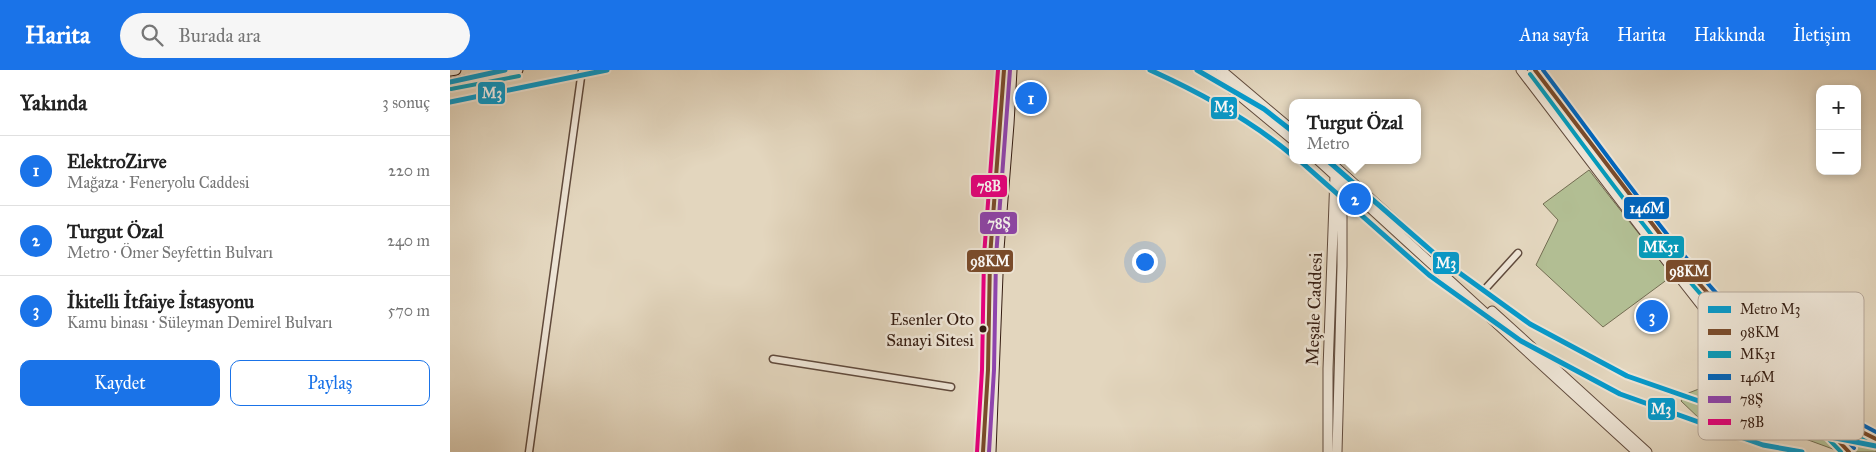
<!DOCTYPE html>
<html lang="tr">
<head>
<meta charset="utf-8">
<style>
	body { margin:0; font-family:"IM FELL Great Primer",serif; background:#f6f6f6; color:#222 }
	.controls { position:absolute; right:15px; top:15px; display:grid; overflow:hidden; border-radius:10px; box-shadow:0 2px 8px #0003 }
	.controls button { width:45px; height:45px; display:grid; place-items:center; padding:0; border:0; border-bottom:1px solid #e0e0e0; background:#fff; color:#222; font:25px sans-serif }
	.you { position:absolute; left:694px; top:191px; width:18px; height:18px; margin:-12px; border:4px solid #fff; border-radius:50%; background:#1a73e8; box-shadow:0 0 0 8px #1a73e833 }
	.badge { display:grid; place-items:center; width:32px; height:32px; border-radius:50%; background:#1a73e8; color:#fff; font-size:16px; font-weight:700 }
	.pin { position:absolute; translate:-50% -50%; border:2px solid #fff; box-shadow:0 1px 5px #0006 }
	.popup { position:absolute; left:839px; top:29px; width:132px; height:65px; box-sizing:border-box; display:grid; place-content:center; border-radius:10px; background:#fff; filter:drop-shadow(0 1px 4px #0005); font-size:16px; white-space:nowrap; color:#767676 }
	.popup b { font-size:19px; color:#222 }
	.popup::after { content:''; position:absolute; left:50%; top:100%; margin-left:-10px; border:10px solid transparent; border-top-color:#fff }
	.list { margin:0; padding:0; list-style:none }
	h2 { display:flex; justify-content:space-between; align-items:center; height:65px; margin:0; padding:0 20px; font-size:21px }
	h2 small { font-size:16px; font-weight:400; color:#767676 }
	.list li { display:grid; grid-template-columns:32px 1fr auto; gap:15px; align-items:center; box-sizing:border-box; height:70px; padding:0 20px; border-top:1px solid #e0e0e0 }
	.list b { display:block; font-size:19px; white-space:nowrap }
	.list p { margin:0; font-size:16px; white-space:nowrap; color:#767676 }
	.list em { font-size:16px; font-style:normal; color:#767676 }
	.actions { display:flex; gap:10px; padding:15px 20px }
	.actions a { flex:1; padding:11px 0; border:1px solid #1a73e8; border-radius:10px; text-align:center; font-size:18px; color:#1a73e8 }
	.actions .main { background:#1a73e8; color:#fff }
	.icon { flex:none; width:28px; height:28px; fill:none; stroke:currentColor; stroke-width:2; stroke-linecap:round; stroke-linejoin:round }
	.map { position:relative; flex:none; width:1426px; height:382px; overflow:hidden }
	header { display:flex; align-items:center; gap:30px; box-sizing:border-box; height:70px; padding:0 25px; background:#1a73e8; color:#fff }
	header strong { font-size:24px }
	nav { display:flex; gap:28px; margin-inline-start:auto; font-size:18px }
	.search { width:350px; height:45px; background:#f6f6f6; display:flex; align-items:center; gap:12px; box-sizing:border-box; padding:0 18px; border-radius:28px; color:#767676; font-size:19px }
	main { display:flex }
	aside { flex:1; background:#fff }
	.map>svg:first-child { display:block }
	.green { fill:#b2be93; stroke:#736d52 }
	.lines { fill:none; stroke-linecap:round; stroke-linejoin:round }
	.minor-casing { stroke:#604a3c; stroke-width:9 }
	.tertiary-casing { stroke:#604a3c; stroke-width:11 }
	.secondary-casing { stroke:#341c11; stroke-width:11 }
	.minor { stroke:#ede4d5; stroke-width:6 }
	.tertiary { stroke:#ede4d5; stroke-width:9 }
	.secondary { stroke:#ede4d5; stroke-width:9 }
	.bus-1-casing { stroke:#ede4d5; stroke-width:8 }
	.bus-2-casing { stroke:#ede4d5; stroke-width:8 }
	.bus-3-casing { stroke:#ede4d5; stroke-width:8 }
	.bus-4-casing { stroke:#ede4d5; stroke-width:8 }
	.bus-5-casing { stroke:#ede4d5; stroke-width:8 }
	.bus-1 { stroke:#7a4b2a; stroke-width:4 }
	.bus-2 { stroke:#059bbb; stroke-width:4 }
	.bus-3 { stroke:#0065bd; stroke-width:4 }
	.bus-4 { stroke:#8e44ad; stroke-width:4 }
	.bus-5 { stroke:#e5007d; stroke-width:4 }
	.metro-1-casing { stroke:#ede4d5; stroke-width:9 }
	.metro-1 { stroke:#059acc; stroke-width:5 }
	.bus-dot { fill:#341c11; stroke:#ede4d5; stroke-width:2 }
	.labels { text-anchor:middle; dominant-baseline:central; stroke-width:5; stroke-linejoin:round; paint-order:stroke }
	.bus-label { font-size:17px; fill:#341c11; stroke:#ede4d5; text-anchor:end }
	.street-label { font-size:18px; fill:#341c11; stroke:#ede4d5 }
	.key { fill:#ede4d5; stroke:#b6a89a; stroke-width:1 }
	.key-label { font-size:14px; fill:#341c11 }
	.line-badge { stroke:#ede4d5; stroke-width:2 }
	.badge-label { font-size:14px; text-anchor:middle; font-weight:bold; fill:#fff }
</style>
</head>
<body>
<header>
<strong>Harita</strong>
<div class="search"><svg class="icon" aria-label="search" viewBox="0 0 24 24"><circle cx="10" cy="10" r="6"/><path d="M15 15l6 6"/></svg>Burada ara</div>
<nav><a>Ana sayfa</a><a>Harita</a><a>Hakkında</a><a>İletişim</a></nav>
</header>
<main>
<aside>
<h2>Yakında<small>3 sonuç</small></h2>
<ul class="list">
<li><span class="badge">1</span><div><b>ElektroZirve</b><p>Mağaza · Feneryolu Caddesi</p></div><em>220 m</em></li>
<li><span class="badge">2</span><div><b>Turgut Özal</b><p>Metro · Ömer Seyfettin Bulvarı</p></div><em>240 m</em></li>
<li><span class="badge">3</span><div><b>İkitelli İtfaiye İstasyonu</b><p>Kamu binası · Süleyman Demirel Bulvarı</p></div><em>570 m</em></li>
</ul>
<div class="actions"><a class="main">Kaydet</a><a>Paylaş</a></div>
</aside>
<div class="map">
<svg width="1426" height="382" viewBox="0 0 1426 382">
	<rect width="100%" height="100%" fill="#e3d6be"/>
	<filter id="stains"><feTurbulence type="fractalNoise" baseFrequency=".004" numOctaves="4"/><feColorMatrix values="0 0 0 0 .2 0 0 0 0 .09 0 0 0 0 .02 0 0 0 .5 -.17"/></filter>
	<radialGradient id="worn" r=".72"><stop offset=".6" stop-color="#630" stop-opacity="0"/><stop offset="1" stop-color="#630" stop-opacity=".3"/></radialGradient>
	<path class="green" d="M1139,100L1222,206L1153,257L1086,195L1108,150L1093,134Z
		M1242,210L1279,257L1371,343L1396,361L1426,378V382H1406L1368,343L1277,258L1239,212Z
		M1291,288L1391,382L1263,335L1251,350L1231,331L1236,324L1259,315Z"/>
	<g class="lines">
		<defs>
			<path id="minor" d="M1037,217L1068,183
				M323,289L501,317
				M79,382L132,0"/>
			<path id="tertiary" d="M759,0L842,69
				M771,0L842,60
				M1071,0L1212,185L1267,255L1381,361L1399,382
				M1085,0L1239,202L1271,239L1293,263L1362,328L1400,356L1426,369
				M868,90L1187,382
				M878,90L954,159
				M1042,241L1197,382
				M878,382V299L885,105L887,101
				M887,382L892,196V111L894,108"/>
			<path id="secondary" d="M0,1L6,0
				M0,13L68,0
				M533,382L538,300L540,187L551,53L554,0
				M541,382L549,179L559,54L562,0"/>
		</defs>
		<use href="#minor" class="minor-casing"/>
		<use href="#tertiary" class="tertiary-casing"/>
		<use href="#secondary" class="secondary-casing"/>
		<use href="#minor" class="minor"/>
		<use href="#tertiary" class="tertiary"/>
		<use href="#secondary" class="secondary"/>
		<defs>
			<path id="bus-1" d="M1085,0L1239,202L1293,263L1362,328L1400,356L1426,369
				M1366,347L1399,382
				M533,382L538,300L540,187L554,0"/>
			<path id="bus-2" d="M1080,4C1156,104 1229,211 1320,297C1354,329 1381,354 1423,375
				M1,19L69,6
				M1362,352L1391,382"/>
			<path id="bus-3" d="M1093,0C1168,99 1239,204 1330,289C1360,317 1389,344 1426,362
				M1370,342L1404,378"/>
			<path id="bus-4" d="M539,382L544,300L546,187L560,0"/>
			<path id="bus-5" d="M527,382L532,300L534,186L548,0"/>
		</defs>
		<use href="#bus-1" class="bus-1-casing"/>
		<use href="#bus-2" class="bus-2-casing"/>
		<use href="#bus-3" class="bus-3-casing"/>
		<use href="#bus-4" class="bus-4-casing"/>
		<use href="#bus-5" class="bus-5-casing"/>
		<use href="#bus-1" class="bus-1"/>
		<use href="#bus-2" class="bus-2"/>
		<use href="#bus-3" class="bus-3"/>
		<use href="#bus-4" class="bus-4"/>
		<use href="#bus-5" class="bus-5"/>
		<defs>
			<path id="metro-1" d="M700,0C751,23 799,49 842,85
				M747,0L814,39L842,61
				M0,12L55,0
				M0,32L157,0
				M849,90L979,205L1071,271L1170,324L1313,375L1352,382
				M877,90L993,191L1080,254L1177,306L1315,354L1426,376"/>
		</defs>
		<use href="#metro-1" class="metro-1-casing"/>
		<use href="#metro-1" class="metro-1"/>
	</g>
	<circle class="bus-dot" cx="533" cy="259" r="4.5"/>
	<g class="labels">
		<g class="bus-label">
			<text x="524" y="249">Esenler Oto<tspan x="524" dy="21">Sanayi Sitesi</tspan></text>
		</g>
		<g class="street-label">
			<text transform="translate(864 239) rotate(-88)">Meşale Caddesi</text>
		</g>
	</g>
	<rect x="1248" y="222" width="166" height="148" rx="8" class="key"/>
	<rect x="1258" y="236" width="23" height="7" fill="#059acc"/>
	<rect x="1258" y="259" width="23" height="6" fill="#7a4b2a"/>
	<rect x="1258" y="281" width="23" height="7" fill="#059bbb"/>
	<rect x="1258" y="304" width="23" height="6" fill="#0065bd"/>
	<rect x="1258" y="326" width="23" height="7" fill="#8e44ad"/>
	<rect x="1258" y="349" width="23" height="6" fill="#e5007d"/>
	<g class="key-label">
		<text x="1290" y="244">Metro M3</text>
		<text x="1290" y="267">98KM</text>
		<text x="1290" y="289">MK31</text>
		<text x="1290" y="312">146M</text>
		<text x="1290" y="334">78Ş</text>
		<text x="1290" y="357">78B</text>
	</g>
	<g class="line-badge">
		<rect x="27" y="11" width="29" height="24" rx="5" fill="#059acc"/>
		<rect x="760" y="26" width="28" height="24" rx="5" fill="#059acc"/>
		<rect x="520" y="104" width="38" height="24" rx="5" fill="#e5007d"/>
		<rect x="1173" y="126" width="47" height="24" rx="5" fill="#0065bd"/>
		<rect x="529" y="141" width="39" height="24" rx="5" fill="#8e44ad"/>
		<rect x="1188" y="165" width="47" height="24" rx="5" fill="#059bbb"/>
		<rect x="516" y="179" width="48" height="24" rx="5" fill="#7a4b2a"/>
		<rect x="982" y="181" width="28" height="24" rx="5" fill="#059acc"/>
		<rect x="1215" y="189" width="47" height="24" rx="5" fill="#7a4b2a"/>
		<rect x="1197" y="327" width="29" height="24" rx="5" fill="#059acc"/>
	</g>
	<g class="badge-label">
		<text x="42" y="28">M3</text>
		<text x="774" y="42">M3</text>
		<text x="539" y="121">78B</text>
		<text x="1197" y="143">146M</text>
		<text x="549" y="158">78Ş</text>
		<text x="1211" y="182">MK31</text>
		<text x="540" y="196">98KM</text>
		<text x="996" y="198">M3</text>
		<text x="1239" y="206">98KM</text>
		<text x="1211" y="344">M3</text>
	</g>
	<rect width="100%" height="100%" filter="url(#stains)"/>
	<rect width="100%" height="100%" fill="url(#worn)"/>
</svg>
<div class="controls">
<button>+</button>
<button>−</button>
</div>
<div class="you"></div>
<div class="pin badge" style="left:581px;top:28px">1</div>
<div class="pin badge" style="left:905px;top:129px">2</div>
<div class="popup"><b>Turgut Özal</b>Metro</div>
<div class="pin badge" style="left:1202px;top:246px">3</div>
</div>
</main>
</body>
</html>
